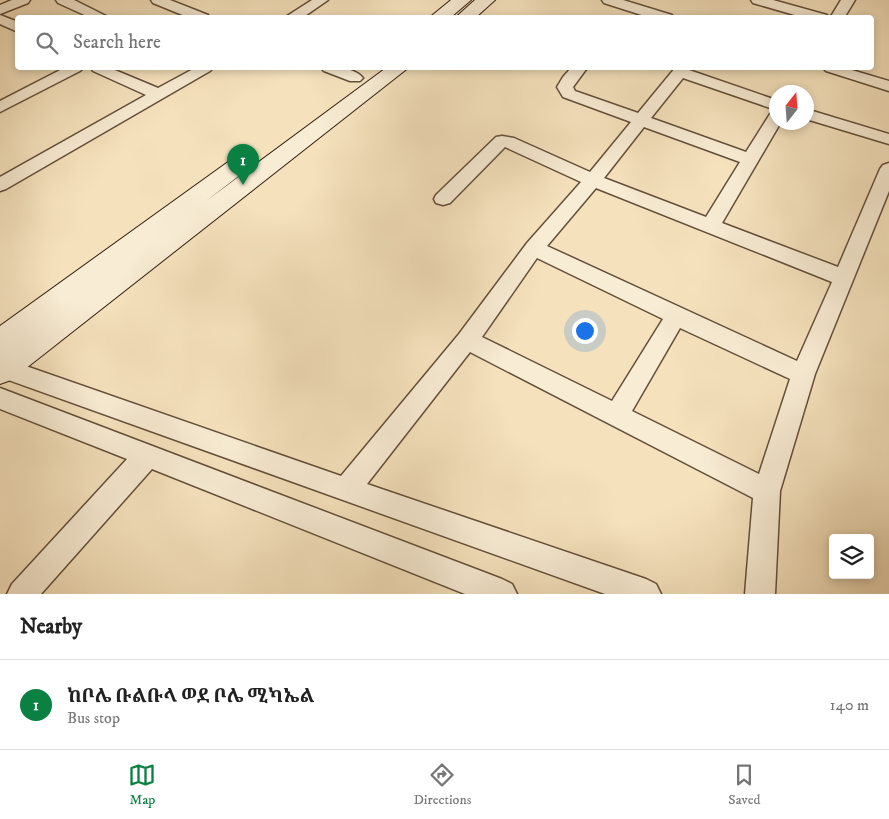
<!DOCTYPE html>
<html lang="en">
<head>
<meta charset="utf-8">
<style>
	body { margin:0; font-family:"IM FELL DW Pica","Noto Serif Ethiopic",serif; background:#f2f2f2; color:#222 }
	.controls { position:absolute; right:15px; bottom:15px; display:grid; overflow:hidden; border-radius:5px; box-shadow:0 2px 8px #0003 }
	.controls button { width:45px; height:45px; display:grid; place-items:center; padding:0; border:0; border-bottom:1px solid #e0e0e0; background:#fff; color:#222; font:25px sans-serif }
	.compass { position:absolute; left:769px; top:85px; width:45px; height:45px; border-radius:50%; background:#fff; box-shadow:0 2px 8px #0003; rotate:17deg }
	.you { position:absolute; left:584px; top:330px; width:18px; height:18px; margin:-12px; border:4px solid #fff; border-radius:50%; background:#1a73e8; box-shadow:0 0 0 8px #1a73e833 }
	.badge { display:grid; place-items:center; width:32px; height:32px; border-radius:50%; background:#0b8043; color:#fff; font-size:16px; font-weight:700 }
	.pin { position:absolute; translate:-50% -41px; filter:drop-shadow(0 1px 2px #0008) }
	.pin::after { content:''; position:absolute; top:26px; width:18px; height:15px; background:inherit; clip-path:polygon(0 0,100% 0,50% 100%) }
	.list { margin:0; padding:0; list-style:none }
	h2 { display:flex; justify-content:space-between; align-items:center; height:65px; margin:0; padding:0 20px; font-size:21px }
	h2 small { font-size:16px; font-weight:400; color:#767676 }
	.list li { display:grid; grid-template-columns:32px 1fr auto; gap:15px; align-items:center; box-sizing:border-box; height:90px; padding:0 20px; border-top:1px solid #e0e0e0 }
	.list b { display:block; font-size:19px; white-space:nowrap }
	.list p { margin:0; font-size:16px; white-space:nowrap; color:#767676 }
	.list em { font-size:16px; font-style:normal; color:#767676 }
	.icon { flex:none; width:28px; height:28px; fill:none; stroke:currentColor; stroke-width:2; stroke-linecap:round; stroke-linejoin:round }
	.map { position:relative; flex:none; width:889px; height:594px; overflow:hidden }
	.search { position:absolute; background:#fff; box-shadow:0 2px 8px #0003; left:15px; right:15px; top:15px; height:55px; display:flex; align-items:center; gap:12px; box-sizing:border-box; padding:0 18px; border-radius:5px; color:#767676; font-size:19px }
	.sheet { height:155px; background:#fff }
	nav { display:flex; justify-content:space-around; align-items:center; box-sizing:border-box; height:70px; border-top:1px solid #e0e0e0; background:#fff; font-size:14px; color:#767676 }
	nav a { display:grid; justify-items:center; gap:2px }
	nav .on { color:#0b8043 }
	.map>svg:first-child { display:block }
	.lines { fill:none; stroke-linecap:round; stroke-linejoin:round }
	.street-casing { stroke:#634f3a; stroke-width:3 }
	.secondary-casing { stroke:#321e0f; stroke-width:2 }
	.street { fill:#f8ecd4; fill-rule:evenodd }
	.secondary { fill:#f8ecd4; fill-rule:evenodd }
</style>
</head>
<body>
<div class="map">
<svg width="889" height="594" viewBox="0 0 889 594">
	<rect width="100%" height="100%" fill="#f5e2bd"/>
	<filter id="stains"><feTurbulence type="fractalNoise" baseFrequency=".004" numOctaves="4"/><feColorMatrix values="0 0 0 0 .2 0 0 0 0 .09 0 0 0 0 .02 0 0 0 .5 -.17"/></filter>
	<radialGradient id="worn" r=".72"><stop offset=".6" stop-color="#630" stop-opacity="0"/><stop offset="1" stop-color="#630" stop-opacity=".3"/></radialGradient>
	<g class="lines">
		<defs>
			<path id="street" d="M12,0H30L28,3L0,14V5Z
				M56,0H74L110,18H91L58,3Z
				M151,0H170L208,15L210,18H190L153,3Z
				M312,0H328L302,18H284Z
				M602,0H623L672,15L674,18H651L604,3Z
				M751,0H773L827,15L829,18H805L753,3Z
				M841,0H855L844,18H830Z
				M0,15L18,22V32L0,24Z
				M64,68H83L80,71L0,112V101Z
				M91,68H110L158,88L195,68H213L210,71L6,189L0,191V177L146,95L93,71Z
				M321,68C334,67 354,67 363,78L360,81H350L324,71Z
				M571,68H587L573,87L575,91L638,113L675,68H690L689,70L776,100V110L683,78L651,118L746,152L770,114L776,112V122H781L722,223L838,267L880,169L883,165L889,163V191L815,374L780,491L775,594H745L753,498L470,352L367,484L646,579L656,584L661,594H605L0,377V357L341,476L459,334L527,243L581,182L505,147L450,203L443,205L436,203L434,199L436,195L496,137L502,136L514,138L590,172L631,122L563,97L557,87L563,77ZM644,127L740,162L706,217L604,178ZM596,188L832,282L797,361L547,246ZM537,258L663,319L612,401L482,337ZM680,328L790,379L759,474L632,411Z
				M823,68H845L889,81V91L826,71Z
				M806,109L889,134V144L806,119Z
				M0,388L502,579L512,584L517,594H465L152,469L41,594H7L12,584L127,459L0,409Z"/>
			<path id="secondary" d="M451,0H471L450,18H429Z
				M475,0H495L475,18H455Z
				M386,68H408L11,380L0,384V326L228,162L236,160L244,162L248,167L244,172L206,201Z"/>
		</defs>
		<use href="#street" class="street-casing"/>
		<use href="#secondary" class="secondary-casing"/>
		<use href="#street" class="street"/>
		<use href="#secondary" class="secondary"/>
	</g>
	<rect width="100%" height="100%" filter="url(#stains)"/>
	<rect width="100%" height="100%" fill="url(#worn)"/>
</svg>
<div class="controls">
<button><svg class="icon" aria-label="layers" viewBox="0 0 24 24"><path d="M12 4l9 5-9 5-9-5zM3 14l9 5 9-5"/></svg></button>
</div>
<svg class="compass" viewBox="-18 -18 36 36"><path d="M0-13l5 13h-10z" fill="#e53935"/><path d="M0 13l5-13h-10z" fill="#767676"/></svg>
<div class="you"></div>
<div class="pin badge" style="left:243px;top:185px">1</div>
<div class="search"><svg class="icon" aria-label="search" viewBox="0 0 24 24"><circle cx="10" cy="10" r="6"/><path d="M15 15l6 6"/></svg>Search here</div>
</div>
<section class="sheet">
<h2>Nearby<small></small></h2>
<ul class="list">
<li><span class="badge">1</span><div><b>ከቦሌ ቡልቡላ ወደ ቦሌ ሚካኤል</b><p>Bus stop</p></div><em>140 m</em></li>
</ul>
</section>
<nav>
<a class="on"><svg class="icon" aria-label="map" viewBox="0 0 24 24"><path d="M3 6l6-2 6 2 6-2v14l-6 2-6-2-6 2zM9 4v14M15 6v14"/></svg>Map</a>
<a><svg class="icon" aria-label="directions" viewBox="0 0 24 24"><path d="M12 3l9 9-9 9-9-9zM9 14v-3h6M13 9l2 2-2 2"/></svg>Directions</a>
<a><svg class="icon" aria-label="saved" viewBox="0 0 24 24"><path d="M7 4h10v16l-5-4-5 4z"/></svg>Saved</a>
</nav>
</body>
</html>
